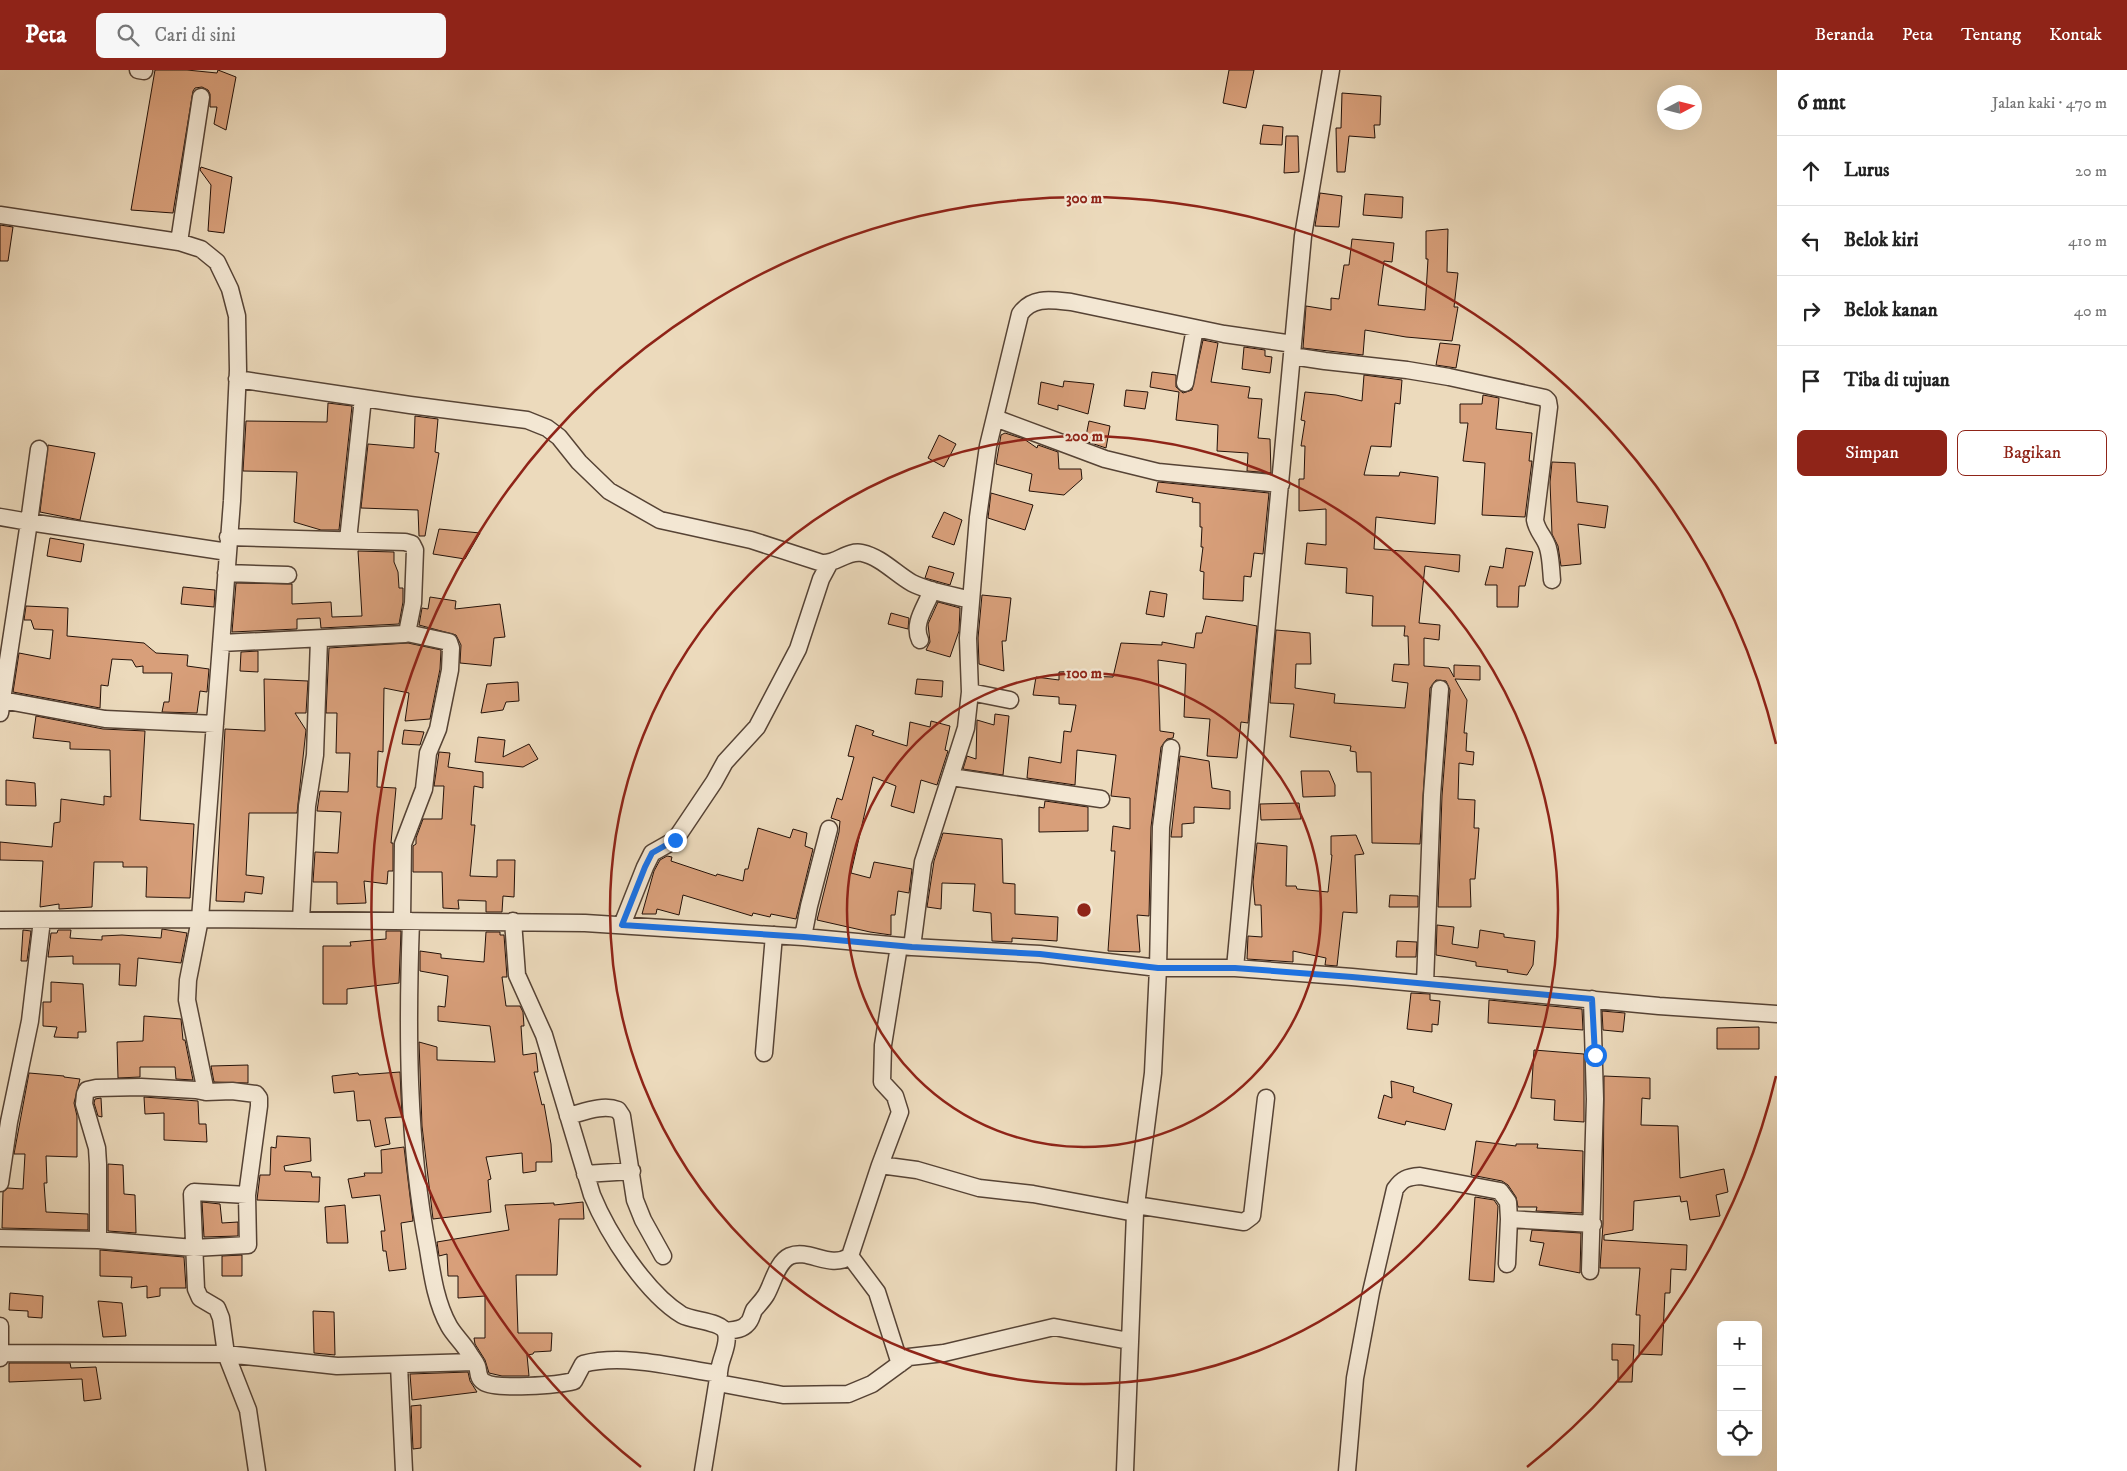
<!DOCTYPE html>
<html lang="id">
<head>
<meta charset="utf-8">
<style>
	body { margin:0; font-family:"IM FELL DW Pica",serif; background:#f6f6f6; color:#222 }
	.controls { position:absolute; right:15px; bottom:15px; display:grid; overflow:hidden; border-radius:8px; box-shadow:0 5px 20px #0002 }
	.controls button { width:45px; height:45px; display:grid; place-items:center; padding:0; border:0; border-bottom:1px solid #e0e0e0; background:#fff; color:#222; font:25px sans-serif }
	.compass { position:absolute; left:1657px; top:15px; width:45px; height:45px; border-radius:50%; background:#fff; box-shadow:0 5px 20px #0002; rotate:83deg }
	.stop { position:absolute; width:15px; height:15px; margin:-11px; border:4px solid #1a73e8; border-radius:50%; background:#fff }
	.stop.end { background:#1a73e8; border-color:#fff; box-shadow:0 1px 5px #0008 }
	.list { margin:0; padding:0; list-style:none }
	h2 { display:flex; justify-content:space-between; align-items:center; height:65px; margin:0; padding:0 20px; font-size:21px }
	h2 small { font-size:16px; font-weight:400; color:#767676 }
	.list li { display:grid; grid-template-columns:32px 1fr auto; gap:15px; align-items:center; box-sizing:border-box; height:70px; padding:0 20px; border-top:1px solid #e0e0e0 }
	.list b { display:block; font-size:19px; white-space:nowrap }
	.list em { font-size:16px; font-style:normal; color:#767676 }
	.actions { display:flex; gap:10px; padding:15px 20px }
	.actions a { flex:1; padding:11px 0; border:1px solid #8f2418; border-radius:8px; text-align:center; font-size:18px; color:#8f2418 }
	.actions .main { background:#8f2418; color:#fff }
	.icon { flex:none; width:28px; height:28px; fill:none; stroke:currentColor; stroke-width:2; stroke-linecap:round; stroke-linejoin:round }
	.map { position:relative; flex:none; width:1777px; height:1401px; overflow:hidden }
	header { display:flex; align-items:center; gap:30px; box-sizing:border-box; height:70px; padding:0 25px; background:#8f2418; color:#fff }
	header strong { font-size:24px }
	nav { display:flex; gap:28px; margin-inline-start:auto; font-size:18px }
	.search { width:350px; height:45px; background:#f6f6f6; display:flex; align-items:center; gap:12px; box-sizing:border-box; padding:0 18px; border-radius:8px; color:#767676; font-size:19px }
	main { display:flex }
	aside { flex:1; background:#fff }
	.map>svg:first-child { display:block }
	.building { fill:#d89f7a; stroke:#241108 }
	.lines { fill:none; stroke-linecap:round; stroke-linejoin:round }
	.minor-casing { stroke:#564335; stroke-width:19 }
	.minor { stroke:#f3e7d3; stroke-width:16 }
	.route { stroke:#1a73e8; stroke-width:6 }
	.ring { fill:none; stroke:#8f2418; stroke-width:2.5 }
	.centre { fill:#8f2418; stroke:#f3e7d3; stroke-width:2.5 }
	.ring-label { font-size:15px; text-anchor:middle; font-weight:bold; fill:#8f2418; stroke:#f3e7d3; stroke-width:4.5; stroke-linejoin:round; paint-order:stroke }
</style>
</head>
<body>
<header>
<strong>Peta</strong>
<div class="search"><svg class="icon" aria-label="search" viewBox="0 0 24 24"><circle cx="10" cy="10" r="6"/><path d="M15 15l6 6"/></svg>Cari di sini</div>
<nav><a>Beranda</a><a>Peta</a><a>Tentang</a><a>Kontak</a></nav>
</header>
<main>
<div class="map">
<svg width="1777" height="1401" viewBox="0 0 1777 1401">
	<rect width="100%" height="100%" fill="#ecdabc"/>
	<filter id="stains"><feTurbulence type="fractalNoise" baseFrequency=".004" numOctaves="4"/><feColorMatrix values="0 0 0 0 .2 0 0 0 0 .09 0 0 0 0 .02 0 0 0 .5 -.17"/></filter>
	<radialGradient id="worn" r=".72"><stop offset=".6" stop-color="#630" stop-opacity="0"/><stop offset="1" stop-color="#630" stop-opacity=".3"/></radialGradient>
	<path class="building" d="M155,0H187L217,3L218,0L236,7L226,60L214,54L217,37H210V24L208,20L202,17L195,18L193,21L173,143L131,140Z
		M1229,0H1254L1246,38L1223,33Z
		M1342,23L1381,26L1380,55H1374L1375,68L1349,66L1345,102H1337L1336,58H1341Z
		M1263,55L1283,57L1282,75L1260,74Z
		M1286,66H1298L1299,102L1284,103Z
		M201,97L232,107L224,163L208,161L211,115L200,100Z
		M1320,123L1342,126L1339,157L1315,156Z
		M1365,124L1403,127L1402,148L1363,145Z
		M0,155L13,157L8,191H0Z
		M1448,159L1447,202L1458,203L1454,237H1458L1452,271L1406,267L1365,260L1363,285L1303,278L1306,236L1331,240V228L1339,229L1344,195H1349L1352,169L1394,173L1392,192L1384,191L1378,235L1425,240L1428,189H1426V161Z
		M1203,270L1218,273L1211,312L1250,317L1248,328L1262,329L1258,368L1270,369L1271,403L1247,401L1248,383L1217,381L1218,355L1176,350L1179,322L1150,317L1152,302L1176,305V317L1183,323L1192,320Z
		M1440,273L1460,275L1456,298L1436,295Z
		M1244,277L1265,280V286L1272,287L1270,303L1242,299Z
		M1364,305L1402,310L1400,334L1395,333L1391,377L1371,376L1364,405L1399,406L1400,402L1438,407L1435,454L1376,447L1374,479L1460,485L1459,502L1425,496L1419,553L1440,555L1439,570L1424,568V596L1449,598L1454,607V595L1480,596V610L1455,609L1467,630L1464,663H1467L1466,681L1474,682L1473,695L1459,693L1458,729L1475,730L1474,758H1479L1475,809H1470L1471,837H1438L1442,726L1450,620L1446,611L1436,610L1430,618L1420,774L1372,773L1371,702H1357L1356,682L1350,681L1351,676L1290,667L1294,634L1270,633L1276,560L1310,563L1311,594H1296L1295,618L1335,624L1334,633L1405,638L1408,613L1392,611L1394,594L1409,595L1408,566H1404L1405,556H1372L1373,526L1346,523L1347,498L1305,494L1307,473L1326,475V439L1299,441V409H1304L1305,376H1301L1305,351L1301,350L1305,322L1336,325L1362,331Z
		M1064,311L1094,314L1088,344L1058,335V340L1038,334L1041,312L1063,317Z
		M1126,320L1148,322L1145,339L1124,336Z
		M1483,325L1499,328L1496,359L1532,363L1529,391H1532L1525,447L1482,445L1485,393L1463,391L1468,353H1460V334H1482Z
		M328,333L352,336L339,460H321L294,452L297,402L243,401L246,351L327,352Z
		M415,346L438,349L435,382L439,383L425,466H419L418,440L361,438L368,374L414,378Z
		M1089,351L1110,356L1106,378L1085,371Z
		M1005,363L1024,369L1037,378L1038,375L1058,382L1059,399H1081L1082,409L1064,425L1029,421L1032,404L996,394L1001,365Z
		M939,365L956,374L944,397L928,388Z
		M48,375L95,383L80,450L40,442Z
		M1552,392L1575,393L1577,432L1608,436L1605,458L1578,454L1581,494L1561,496L1558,476L1552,464L1550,412Z
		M1158,412L1269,423L1263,484L1254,483L1251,507L1244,506L1243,531L1203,529L1204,502L1200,501L1203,477H1201L1202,457H1200V433L1192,432L1193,428L1156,422Z
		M991,423L1033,435L1025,460L988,448Z
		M944,442L962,450L954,475L932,467Z
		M439,459L480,463L465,489L433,484Z
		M50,468L84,474L81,492L47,486Z
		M1506,478L1533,482L1525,516H1519L1518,537H1497V515H1485L1490,496L1503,498Z
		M358,481L394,482V492L398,502L399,518H403V532L399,554L321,558L320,548L297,549V559L232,562L236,513L292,514V534L331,532L332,547L362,546Z
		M929,496L954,503L950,515L925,508Z
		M183,517L215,520L214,537L181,534Z
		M1150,521L1167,524L1164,547L1146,544Z
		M982,525L1011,528L1006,571H1002L1004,601L979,594L978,568Z
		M430,527L456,531L455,539L500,534L505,567L494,568L491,596L460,593L461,575L456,565L419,555L422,538L428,539Z
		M938,532L960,538L959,561L950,587L926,580L930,572L928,554Z
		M26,536L68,538L67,566L144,573L156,583L188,585L187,596L209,599L207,622L200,621L197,643L162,642L164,632H169L172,603H143V596L136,597L132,590L112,589L108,616L101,615L100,638L13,622L19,583L50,589L53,560L34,559L31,550H24Z
		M891,543L909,548L908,559L888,554Z
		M1206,546L1257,556L1248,653L1241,652L1237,688L1207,686L1210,649L1184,647L1186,594L1158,590L1160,661L1174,663L1173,668L1167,669L1161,677L1151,757L1149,846L1137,845L1140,882L1108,881L1115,781H1111L1113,756L1130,759V728L1111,726L1116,685L1077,680L1075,715L1027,708L1029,687L1061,693L1064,661L1071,662L1076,635L1059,634V627L1033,625L1036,607L1059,610V602L1081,601L1082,606L1113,607L1121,573L1162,575V572L1194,578L1196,563H1202Z
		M408,573L441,580L440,599L430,649L405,651L409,623L384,618L383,682L378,681L377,717L396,718L391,773H393V801H388L387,814L364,811L366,833L337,834V812H313L315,782L338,783L341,742L317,741L320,721L348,722L350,683H336L337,643H326L329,578Z
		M258,581V602L240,601L241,582Z
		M264,609L308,611L306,643H295L306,660L297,743H249L246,805L264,807L262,824L245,822L244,832L216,831L225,659L265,661Z
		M917,609L943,611L942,627L915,624Z
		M518,612L519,631L506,632L503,640L481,643L487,614Z
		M995,644L1009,646L1003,705L963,699L967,686L976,689L977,650L994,655Z
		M36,646L103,659L145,661L140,750L194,754L190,828L146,827L147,797H123V792H94L92,837L59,839V834L40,837L43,791L0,790V772L52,777L54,753L60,752L61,729L104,735V726L111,727L110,680L70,679V672L33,668Z
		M931,651L950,656L945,680L948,681L937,715L921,710L914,743L891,736L896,716L873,707L851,803L870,808L874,792L912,799L909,823L898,821L895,845H891V865L870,862L817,850L839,762L840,751L831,748L837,728L842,730L854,687L848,686L856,655L874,661L872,665L907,676L910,652L930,657Z
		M404,660L424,662L420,675L402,674Z
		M478,667L505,670L503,687L529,674L538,689L523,697L475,692Z
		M439,682L450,683L448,697L483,702V718L474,716L471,755H475L470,806L497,807V790H515L514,827L503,826L502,842H486V831L458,830L459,839L443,838L442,802H413V776L416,774V768L423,749H442L444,716H434Z
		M1180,686L1209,691L1212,718L1230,721V739L1194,737V753L1182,754V767H1171Z
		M1301,701H1329L1335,715V726L1303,727Z
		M6,710L35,713L36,736L6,735Z
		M1045,731L1088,737V761L1039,762V737L1044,738Z
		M1299,733L1301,749L1261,750L1260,734Z
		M758,758L790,768L793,759L807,763L805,776L813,779L796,849L771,844L770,847L753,843L752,846L683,825L679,845L657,839L656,844H642L654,801L660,790L667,786L672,787L671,791L716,806L717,804L743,811L745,799H748Z
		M943,763L1002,769L1003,813L1015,814V844L1058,847L1057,871L1012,868V872L992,871L991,843L973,841L975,814L942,813L941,839L927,837L934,791Z
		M1356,765L1364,784L1355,785L1357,843L1343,842L1337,896L1325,895L1326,888L1293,881V892L1247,889L1248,866L1262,867L1261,835H1255L1253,812L1257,773L1287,776L1286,816H1296L1297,819L1328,822L1332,785H1331V766Z
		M1390,825L1418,826V837H1389Z
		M1437,855L1454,857L1452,874L1478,878L1480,860L1504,864V867L1535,871L1533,895L1527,905L1507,902L1508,900L1476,896V892L1436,885Z
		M162,859L187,863L181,893L138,888L136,916L119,915L120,894H73V886L48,887L51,863H57L58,860H71L70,868L102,870V866L122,865L161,868Z
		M23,860L31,861L27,891H21Z
		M386,861H401L399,913L347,919V934H323V876H351L350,872L386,869Z
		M486,862H500V865H504L507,907H502L506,936H520L523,942L524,956H521L523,985L536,983L538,1002H534L542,1035L544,1034L551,1074L552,1092H536V1101L523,1103L522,1083L486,1087L491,1109L488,1110L491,1142L433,1149L422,1056L419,972L437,977V990L495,992L490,956L438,951V936L445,937L448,906L420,901V881L441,884V888L484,892Z
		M1397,871L1417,872L1416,887H1396Z
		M51,912L83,914L86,962H78V968L54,967L57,957L43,956V932H51Z
		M1411,923L1430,924V930L1440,931L1438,955L1432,954V962L1407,959Z
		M1489,930L1582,939L1583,960L1488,953Z
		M1602,941L1625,943L1623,962L1603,960Z
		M144,946L181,949L183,970H185L193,1010L176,1009L175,997H140V1007L118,1008L117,972L143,971Z
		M1759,957V979H1717V958Z
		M1534,980L1584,984V1052L1554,1050L1555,1030L1531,1028Z
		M248,995V1013L214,1012L211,996Z
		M400,1002L402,1047L385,1048L390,1074L375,1077L370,1050L357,1051L354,1021L334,1023L332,1006L358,1003L359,1005Z
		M29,1003L64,1006V1007L80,1009L74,1033L77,1046V1087L46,1086L47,1113H44L46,1142L88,1144V1160L2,1158L3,1122L8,1118L23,1119L25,1084H14Z
		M1604,1006L1650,1008V1029L1642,1028L1641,1055L1678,1056L1680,1108L1724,1099L1728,1122L1716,1125L1720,1146L1690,1150L1687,1131L1681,1132L1680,1126L1634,1131L1633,1160L1604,1165V1170L1687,1175L1686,1200L1671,1199L1670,1223H1665L1662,1285L1639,1284L1640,1245H1636L1640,1198H1600L1603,1154Z
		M1391,1011L1414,1017L1413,1022L1452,1034L1445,1060L1406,1051L1405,1055L1378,1048L1384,1025L1392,1028Z
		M144,1027L198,1031L199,1054H206L207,1072L164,1070V1043L145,1044Z
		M101,1028L102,1047L98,1046L94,1033L95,1029Z
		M277,1066L310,1068L311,1091L284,1096L285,1101L311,1102L312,1107H320L319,1132L257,1130L260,1105H270L271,1077L276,1078Z
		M1476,1071L1516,1076V1074H1538L1537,1078L1583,1081L1582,1143L1536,1141L1537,1137H1518L1516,1127L1508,1115L1502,1111L1471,1105Z
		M404,1077L413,1151L401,1153L406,1199L389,1201L386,1181H383L381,1161H385L380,1125L352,1128L348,1109L365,1106L364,1103H382L381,1080Z
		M108,1094L123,1095L124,1124L135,1125L136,1163L108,1161Z
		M1475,1127L1494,1130L1498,1136L1494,1212L1469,1210Z
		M202,1132L220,1134L222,1153L238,1152V1166L204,1167Z
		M583,1132L584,1149H559L557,1205H516L518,1263H552L551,1281L534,1282L533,1284L527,1285L529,1306H502L489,1303L485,1290L475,1274L474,1268H485V1226L458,1228V1206H448L447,1184L439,1186L437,1172L509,1160L505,1135L554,1133V1135Z
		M345,1135L348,1173H327L325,1137Z
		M1532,1160L1581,1163L1580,1203L1539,1195L1544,1173L1530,1171Z
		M100,1180L184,1187L186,1218H160V1226L147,1228V1216L131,1218L132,1207L100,1206Z
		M242,1185V1206H222V1186Z
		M10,1223L43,1226L42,1248L28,1247V1241L9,1240Z
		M98,1231L122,1233L126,1266L103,1267Z
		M313,1241L334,1242L335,1285L314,1283Z
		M1612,1274L1634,1275L1632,1312H1618V1290H1612Z
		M9,1293H70L71,1298L96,1297L101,1329L84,1331L82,1309L9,1312Z
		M468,1302L470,1311L477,1322L412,1330L410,1304Z
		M421,1335V1378L413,1379L411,1336Z"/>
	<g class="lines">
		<defs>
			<path id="minor" d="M138,0L144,1
				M0,145L179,172L201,179L217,192L230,219L237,246L238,300L232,431L200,849L188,910L187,930L206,1022
				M179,172L201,27
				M1292,286L1325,291L1407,300L1449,307L1545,328L1548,331L1549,337L1535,450C1537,462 1545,467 1548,478C1551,488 1551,500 1552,510
				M237,309L410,335L527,350L547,358L559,367L579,392L609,421L660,450L751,470L822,493C837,494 847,480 862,483C881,487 896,504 912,513C930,522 952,525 971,530
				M1185,313L1195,258
				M995,348L1105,389L1158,402L1281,414
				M39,379L29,452L228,482
				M0,447L29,452L0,643
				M348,470L363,328
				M226,503L288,505
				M920,570C912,553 926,537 932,520
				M221,573L405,564L407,563L413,533L415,480L412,474L405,472L228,467
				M970,622L1010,630
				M2,630L105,649L215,654
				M951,707L1101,729
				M0,850L200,849L585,853L803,867L912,877L1040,884L1158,898H1235L1352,907L1659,936L1777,944
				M301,850L307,736L315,685L319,569
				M402,850L403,774L424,719L428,683L438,659L450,600L451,578L449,572L407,563
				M411,851C407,960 407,1071 428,1179C432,1204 436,1233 449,1256C454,1265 463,1273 469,1283C471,1287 475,1291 477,1296C479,1301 477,1308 484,1312C496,1320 559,1315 574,1311L583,1294C624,1283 678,1298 719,1304
				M513,851L517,905L544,965L592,1125C608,1164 646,1223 682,1245C693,1251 722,1251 726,1263C729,1273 722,1286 720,1296C714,1331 709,1366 703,1401
				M622,855L645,797L652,783L675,770L714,712L725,692L757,657L798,579L821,509L829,494
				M803,867L809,836L829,759
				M912,877L923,792L966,658L970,622L968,568L978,447L988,376L1020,244C1032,226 1052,230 1071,232L1224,264L1293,274
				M1235,898L1303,166L1331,0
				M1425,914L1432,725L1440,619
				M764,983L774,865
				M568,1046C584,1042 603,1034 618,1040L622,1046L635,1130L643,1150L663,1186
				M880,1095L917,1100L979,1118L1033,1124L1135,1143
				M585,1104L632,1101
				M0,1113L9,1052L30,951L42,850
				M247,1125L194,1122L192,1124L196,1219L200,1228L217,1238L221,1248L226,1284L248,1340L257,1401
				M1136,1135L1244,1152L1252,1146L1266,1028
				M0,1168L98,1170L194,1178L248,1175L247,1125L259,1036V1028L256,1024L232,1021L206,1022L196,1020L141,1017L96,1018L87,1020L85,1024L84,1034L97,1078L98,1094V1170
				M850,1186L877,1222L900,1294
				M1507,1194L1509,1149L1593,1154
				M1590,1201L1595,1029L1592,929
				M0,1256V1288
				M726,1261C733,1260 742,1260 747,1254C751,1251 752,1244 754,1240C758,1235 763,1230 766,1225C773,1213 777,1192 790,1186C809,1178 830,1200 850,1186L880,1095L900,1042L895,1026L882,1012L883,975L899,876
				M1,1283L226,1284L337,1296L474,1292
				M399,1295L404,1401
				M718,1313L783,1325L848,1324L872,1314L909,1287L944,1283L1054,1257L1129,1271
				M1125,1401L1135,1143L1153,1003L1158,898L1161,757L1171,678
				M1347,1401L1355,1308L1371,1222L1395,1119C1402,1109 1407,1107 1420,1106L1500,1121L1508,1132L1509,1149"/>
		</defs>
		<use href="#minor" class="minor-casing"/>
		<use href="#minor" class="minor"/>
	</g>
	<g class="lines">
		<path class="route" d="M675,770L652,783L645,797L622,855L804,867L912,877L1040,884L1158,898H1235L1352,907L1592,929L1595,985"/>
	</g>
	<g class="ring">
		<circle cx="1084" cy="840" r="237"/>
		<circle cx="1084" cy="840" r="474"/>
		<path d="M1776 1006A712 712 0 0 1 1527 1397M641 1397A712 712 0 1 1 1776 674"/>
	</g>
	<circle cx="1084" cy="840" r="8" class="centre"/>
	<g class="ring-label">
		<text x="1084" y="133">300 m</text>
		<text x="1084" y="371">200 m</text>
		<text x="1084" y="608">100 m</text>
	</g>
	<rect width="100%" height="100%" filter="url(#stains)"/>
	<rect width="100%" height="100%" fill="url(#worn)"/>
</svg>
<div class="controls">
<button>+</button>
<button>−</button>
<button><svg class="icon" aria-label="locate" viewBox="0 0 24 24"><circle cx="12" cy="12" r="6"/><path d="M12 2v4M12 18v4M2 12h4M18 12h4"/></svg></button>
</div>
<svg class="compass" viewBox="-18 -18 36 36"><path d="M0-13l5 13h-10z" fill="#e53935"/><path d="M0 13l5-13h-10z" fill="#767676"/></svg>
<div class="stop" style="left:1595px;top:985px"></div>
<div class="stop end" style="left:675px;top:770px"></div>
</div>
<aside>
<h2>6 mnt<small>Jalan kaki · 470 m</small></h2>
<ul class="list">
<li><svg class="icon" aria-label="ahead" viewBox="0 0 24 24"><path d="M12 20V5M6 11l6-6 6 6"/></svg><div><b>Lurus</b></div><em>20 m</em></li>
<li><svg class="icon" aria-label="left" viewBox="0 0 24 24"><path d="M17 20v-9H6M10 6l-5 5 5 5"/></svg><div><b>Belok kiri</b></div><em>410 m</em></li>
<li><svg class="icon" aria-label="right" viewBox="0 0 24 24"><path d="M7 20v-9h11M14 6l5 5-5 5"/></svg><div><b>Belok kanan</b></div><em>40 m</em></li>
<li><svg class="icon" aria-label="arrive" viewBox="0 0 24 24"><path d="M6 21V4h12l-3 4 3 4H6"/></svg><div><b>Tiba di tujuan</b></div></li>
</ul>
<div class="actions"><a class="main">Simpan</a><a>Bagikan</a></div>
</aside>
</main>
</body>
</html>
